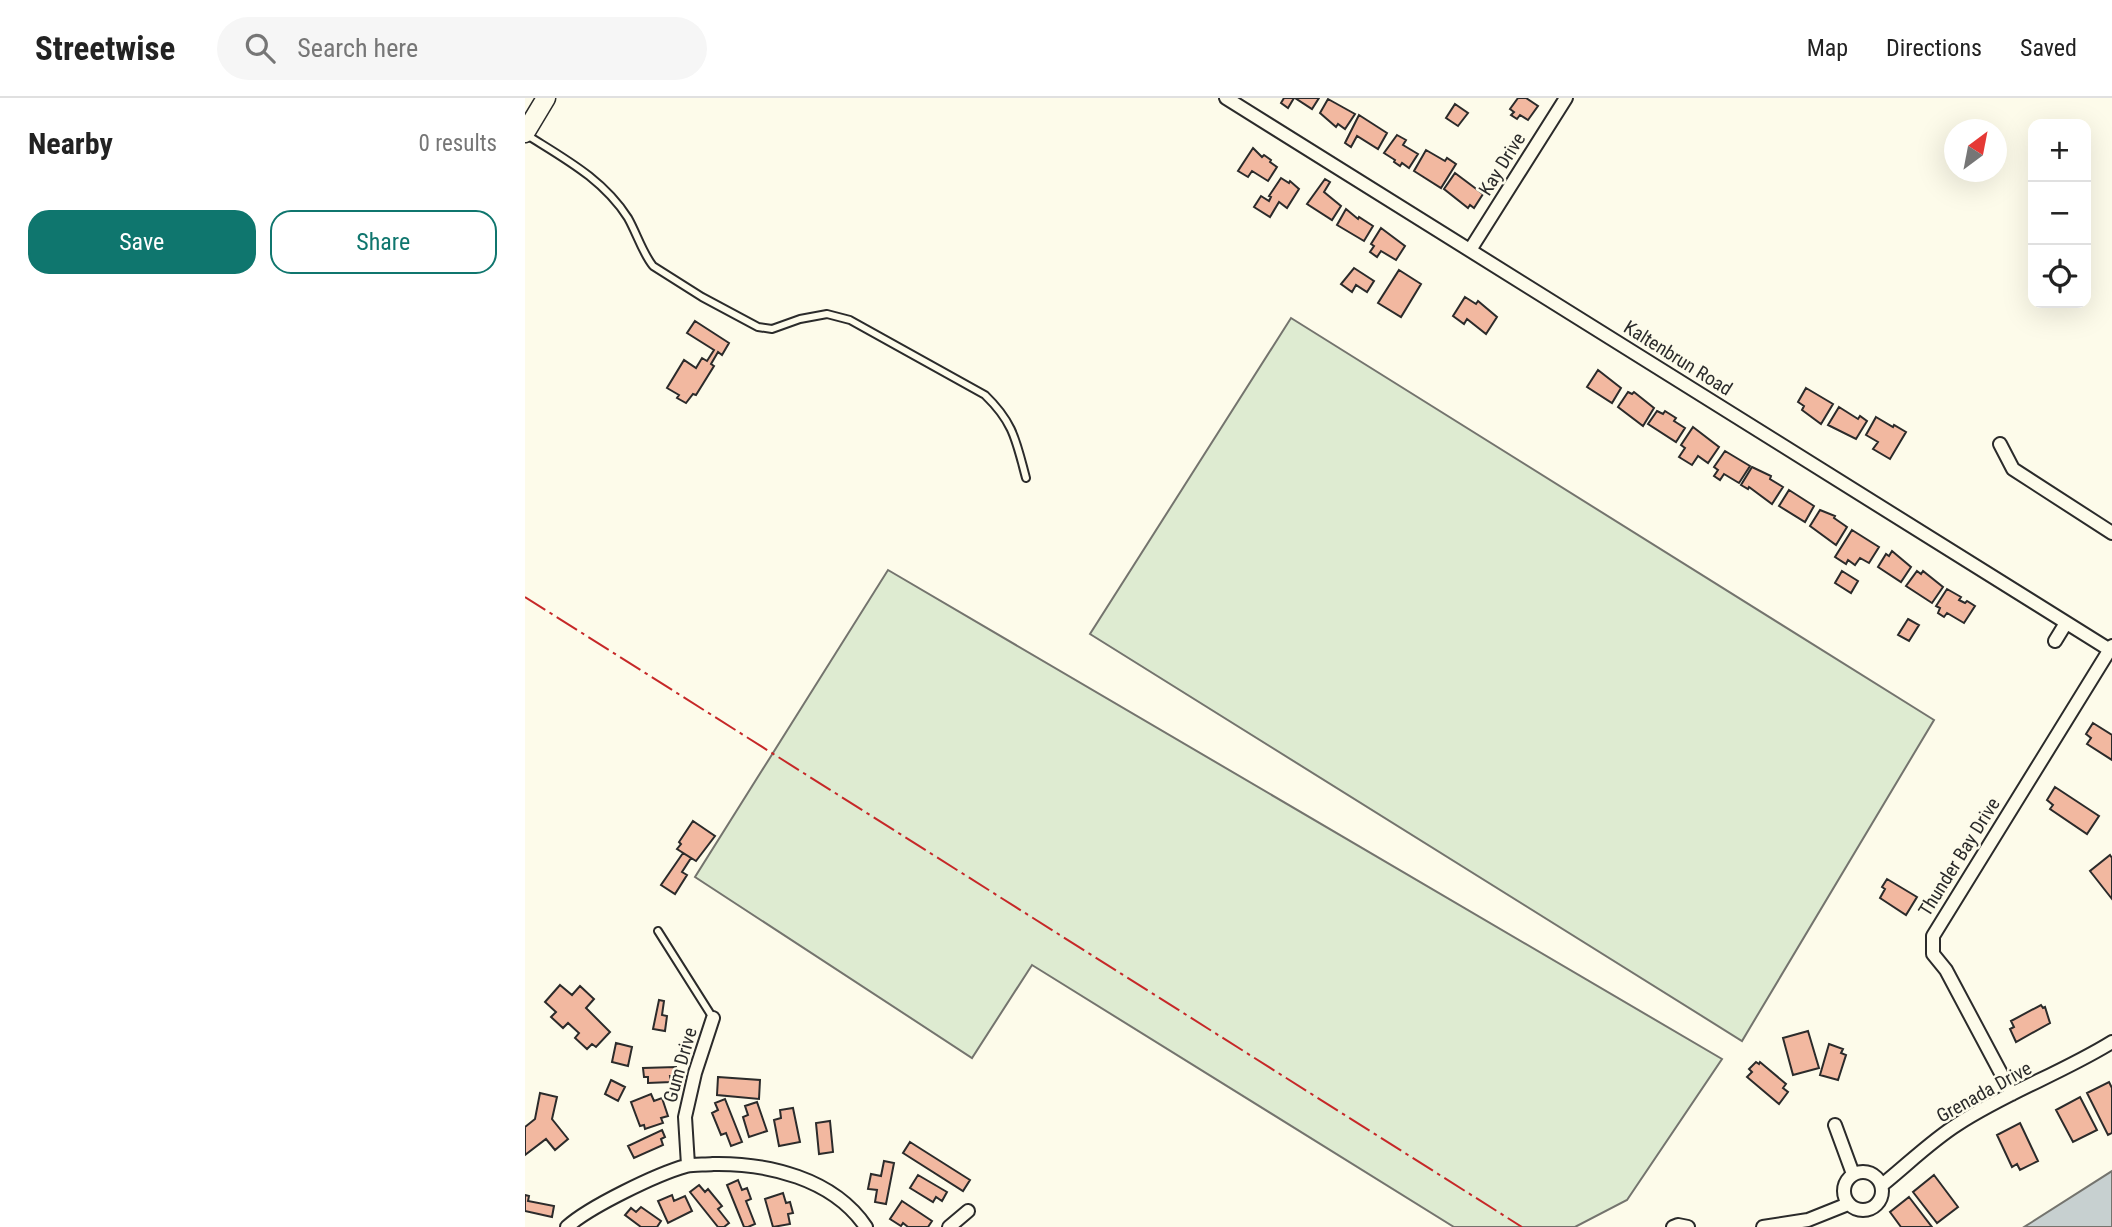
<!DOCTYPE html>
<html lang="en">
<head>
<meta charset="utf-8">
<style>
	body { margin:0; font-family:"Roboto Condensed",sans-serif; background:#f6f6f6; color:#222 }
	.controls { position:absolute; right:21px; top:21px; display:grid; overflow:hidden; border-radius:14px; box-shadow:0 7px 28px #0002 }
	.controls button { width:63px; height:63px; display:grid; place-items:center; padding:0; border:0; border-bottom:2px solid #e0e0e0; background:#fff; color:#222; font:35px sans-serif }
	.compass { position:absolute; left:1419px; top:21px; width:63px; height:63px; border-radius:50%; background:#fff; box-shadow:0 7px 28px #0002; rotate:32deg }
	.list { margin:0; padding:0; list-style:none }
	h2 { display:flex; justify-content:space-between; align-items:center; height:91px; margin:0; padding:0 28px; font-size:30px }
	h2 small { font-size:23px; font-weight:400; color:#767676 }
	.actions { display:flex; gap:14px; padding:21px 28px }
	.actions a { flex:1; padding:16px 0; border:2px solid #0f766e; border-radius:21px; text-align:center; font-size:24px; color:#0f766e }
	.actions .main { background:#0f766e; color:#fff }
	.icon { flex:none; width:38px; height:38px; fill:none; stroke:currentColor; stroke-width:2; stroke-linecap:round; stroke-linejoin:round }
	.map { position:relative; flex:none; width:1587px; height:1129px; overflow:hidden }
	header { display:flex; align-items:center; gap:42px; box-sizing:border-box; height:98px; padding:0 35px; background:#fff; border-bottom:2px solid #e0e0e0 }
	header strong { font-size:33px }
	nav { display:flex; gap:38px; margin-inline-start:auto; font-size:24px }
	.search { width:490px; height:63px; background:#f6f6f6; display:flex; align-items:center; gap:18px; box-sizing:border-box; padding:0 24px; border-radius:38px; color:#767676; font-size:26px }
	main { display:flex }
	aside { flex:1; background:#fff }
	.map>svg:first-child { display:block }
	.green { fill:#deebd1; stroke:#74746e; stroke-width:2 }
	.water { fill:#c7d0d0; stroke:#74746e; stroke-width:2 }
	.building { fill:#f2b8a0; stroke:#2b2b2b; stroke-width:2 }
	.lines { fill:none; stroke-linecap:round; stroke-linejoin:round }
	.service-casing { stroke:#2b2b2b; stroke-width:10 }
	.minor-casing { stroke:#2b2b2b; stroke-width:16 }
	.secondary-casing { stroke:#2b2b2b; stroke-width:21 }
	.service { stroke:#fdfbea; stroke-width:6 }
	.minor { stroke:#fdfbea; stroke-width:12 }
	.secondary { stroke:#fdfbea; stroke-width:18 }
	.power { stroke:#c62828; stroke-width:2; stroke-dasharray:24 5 3.5 5; stroke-linecap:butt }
	.labels { text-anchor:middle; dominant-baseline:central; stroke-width:5; stroke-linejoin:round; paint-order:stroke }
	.street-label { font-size:19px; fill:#2b2b2b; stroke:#fdfbea }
</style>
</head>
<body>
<header>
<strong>Streetwise</strong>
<div class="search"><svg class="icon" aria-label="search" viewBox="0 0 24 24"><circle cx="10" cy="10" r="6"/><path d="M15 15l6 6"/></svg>Search here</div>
<nav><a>Map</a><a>Directions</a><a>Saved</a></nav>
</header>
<main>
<aside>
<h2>Nearby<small>0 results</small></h2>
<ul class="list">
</ul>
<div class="actions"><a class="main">Save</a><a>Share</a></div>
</aside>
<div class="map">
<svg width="1587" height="1129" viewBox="0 0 1587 1129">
	<rect width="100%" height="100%" fill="#fdfbea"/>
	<path class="green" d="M766,220L1409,622L1217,943L565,536Z
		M363,472L1197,961L1102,1102L1050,1129H929L507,867L447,960L170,779Z"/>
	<path class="water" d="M1587,1073V1129H1499L1507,1124Z"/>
	<path class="building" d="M759,0H769L763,10L756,5Z
		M770,0H794L787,11Z
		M993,0H1001L1013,8L1003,22L995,17L992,21L986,17L989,14L985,11Z
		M803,1L830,16L820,31L813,26L811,29L795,15Z
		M930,6L943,15L933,28L921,20Z
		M834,17L862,35L853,51L832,38L826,49L820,45Z
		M872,37L881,42L878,47L893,56L884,70L877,65L875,68L869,64L870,62L859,55Z
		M728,50L737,59L739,57L746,62L745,64L752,69L743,83L727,73L723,79L713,73Z
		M901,52L920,63L922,60L931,66L916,90L889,73Z
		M930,75L958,96L949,110L945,107L943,110L919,91Z
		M756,80L764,85L765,83L774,91L762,110L754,104L745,119L729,109L736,98L744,103L746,99L744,98Z
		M800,81L805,84L799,94L816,108L807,122L782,106Z
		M821,111L833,121L834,119L848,128L839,143L812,127Z
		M856,130L880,148L871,162L856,153L852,159L845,154L849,148L846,146Z
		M829,170L849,183L842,194L831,187L827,194L816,186Z
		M874,172L896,186L876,219L853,205Z
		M940,199L951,206L953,203L972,219L961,236L942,221L939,226L928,218Z
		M170,223L204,245L197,257L193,254L186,266L189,268L171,297L168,296L161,305L152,300L154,297L142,290L159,262L171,270L177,260L182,263L189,252L162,235Z
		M1073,272L1096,290L1087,305L1062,289Z
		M1281,290L1308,306L1296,326L1277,312L1279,308L1273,304Z
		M1103,294L1107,296L1109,294L1129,310L1118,328L1093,309Z
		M1314,309L1333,321L1335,318L1342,323L1331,341L1303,327Z
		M1132,313L1138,316L1140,313L1151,320L1149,323L1160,330L1151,344L1123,326Z
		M1351,319L1368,329L1369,327L1381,334L1365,361L1348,351L1353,344L1341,337Z
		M1168,329L1194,349L1183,365L1173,358L1167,367L1154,359L1160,350L1156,347Z
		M1200,353L1225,368L1214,385L1199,376L1195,382L1189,378L1193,372L1189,369Z
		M1227,369L1246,378L1245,381L1258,389L1247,406L1224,389L1223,391L1216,387Z
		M1264,392L1289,408L1280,424L1254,408Z
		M1295,412L1310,418L1309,420L1322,429L1311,447L1285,428Z
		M1327,432L1354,449L1344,465L1335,460L1330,467L1323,462L1321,466L1310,459Z
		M1367,453L1386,469L1376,484L1353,469L1361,456L1364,458Z
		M1317,473L1333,483L1326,495L1310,485Z
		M1392,473L1396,476L1398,473L1418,489L1407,505L1381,488Z
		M1422,491L1436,499L1434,502L1440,505L1442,503L1450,508L1439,525L1422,515L1419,519L1413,515L1415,510L1411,508Z
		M1383,521L1394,527L1384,543L1373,537Z
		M1568,625L1587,637V662L1562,646L1566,640L1561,636Z
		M1530,689L1574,718L1562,736L1525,711L1528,707L1522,702Z
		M168,723L190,738L171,763L152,751L156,746L154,744Z
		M158,755L166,760L157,774L162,777L150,796L136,787Z
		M1585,757L1587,760V801L1565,773Z
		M1362,781L1392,799L1381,817L1355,800L1360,791L1357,789Z
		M35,887L47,897L55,888L69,901L61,910L85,934L71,949L67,946L62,951L50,940L54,935L43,925L38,930L26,919L31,914L20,904Z
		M134,902L139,903L137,917L142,918L140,933L128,931Z
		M1516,907L1518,910L1520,909L1525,925L1491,944L1485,931L1489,929L1486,923Z
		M1283,933L1294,970L1268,977L1258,940Z
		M91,945L107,949L103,968L87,964Z
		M1304,946L1318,951L1316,955L1321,957L1313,982L1295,977Z
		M1231,964L1234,966L1235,964L1261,986L1258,990L1263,994L1254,1006L1222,979L1227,974L1224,971Z
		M151,969L152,978H145L146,984L123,985V979H119L118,970Z
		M193,979L235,982L234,1001L192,997Z
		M86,982L100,989L93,1003L80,996Z
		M1584,984L1587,990V1035L1583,1037L1562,995Z
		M15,995L32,999L27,1021L43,1041L30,1052L21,1041L0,1057V1029L10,1021Z
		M126,996L129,1003L137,1000L143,1018L136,1020L138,1025L120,1031L119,1027L115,1028L106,1004Z
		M1555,999L1572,1032L1548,1044L1531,1012Z
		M200,1001L217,1044L206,1048L201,1035L196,1037L187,1015L193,1012L190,1005Z
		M232,1004L242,1033L224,1039L218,1019L223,1017L220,1008Z
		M268,1010L275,1044L254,1048L249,1022L256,1020L255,1012Z
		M305,1023L308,1054L294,1056L291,1025Z
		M1495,1025L1513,1063L1495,1072L1492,1066L1487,1069L1472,1037Z
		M137,1032L140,1039L136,1041L138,1047L109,1060L103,1048Z
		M385,1044L445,1082L438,1093L378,1055Z
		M359,1063L369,1065L361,1106L350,1104L352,1092L343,1091L346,1076L356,1078Z
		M393,1077L422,1094L417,1103L411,1099L408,1104L385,1090Z
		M1409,1077L1433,1109L1412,1125L1388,1094Z
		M213,1082L217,1092L222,1090L226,1101L221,1103L230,1126L223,1129H219L202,1087Z
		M174,1087L180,1094L183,1091L197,1108L193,1111L204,1125L199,1129H193L165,1094Z
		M258,1095L261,1105L265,1104L268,1115L263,1116L265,1126L248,1129L240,1101Z
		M0,1097L4,1098L3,1103L29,1108L27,1119L0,1113Z
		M147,1097L149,1103L160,1098L167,1113L143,1125L133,1103Z
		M1384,1099L1407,1129H1376L1365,1114Z
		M377,1103L407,1123L403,1129H383L378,1125L376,1128L365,1121Z
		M116,1109L136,1123L132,1129H116L100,1117L106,1110L111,1114Z"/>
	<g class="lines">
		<defs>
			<path id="service" d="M2,37C40,61 78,81 103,120C112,136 117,154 128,168L177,199L233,229L247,231L275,221L302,216L325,222L460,297C489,325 491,343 501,380
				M133,833L188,920"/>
			<path id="minor" d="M701,0L1585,552
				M945,152L1041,0
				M1475,346L1488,371L1587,435
				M1530,543L1541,525
				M1487,996L1421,872L1408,856V838L1587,548
				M1310,1027L1328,1076
				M163,1067L160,1019L170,975L188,920
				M1319 1093a19 19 0 1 1 38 0a19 19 0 1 1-38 0Z
				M1357,1087C1382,1067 1406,1043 1433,1026C1482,994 1537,975 1587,944
				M42,1129C64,1109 132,1076 161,1068C169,1066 179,1067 188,1066C242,1065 308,1080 341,1129
				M424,1129L443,1113
				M1148,1129L1153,1127L1163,1129
				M1238,1129L1283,1122L1323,1106"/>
			<path id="secondary" d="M0,35L21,0"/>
		</defs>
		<use href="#service" class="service-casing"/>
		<use href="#minor" class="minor-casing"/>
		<use href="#secondary" class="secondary-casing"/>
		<use href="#service" class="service"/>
		<use href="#minor" class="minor"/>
		<use href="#secondary" class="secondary"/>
		<path class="power" d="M0,499L997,1129"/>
	</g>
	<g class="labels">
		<g class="street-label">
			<text transform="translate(977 66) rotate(-58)">Kay Drive</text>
			<text transform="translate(1153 260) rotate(32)">Kaltenbrun Road</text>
			<text transform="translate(1434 759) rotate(-58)">Thunder Bay Drive</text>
			<text transform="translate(155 967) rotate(-74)">Gum Drive</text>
			<text transform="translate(1459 994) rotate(-29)">Grenada Drive</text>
		</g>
	</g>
</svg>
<div class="controls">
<button>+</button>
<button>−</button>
<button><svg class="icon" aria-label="locate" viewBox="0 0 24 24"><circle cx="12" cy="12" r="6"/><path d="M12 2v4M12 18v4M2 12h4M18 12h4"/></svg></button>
</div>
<svg class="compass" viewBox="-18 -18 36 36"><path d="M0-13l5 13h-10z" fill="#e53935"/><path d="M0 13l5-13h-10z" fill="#767676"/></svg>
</div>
</main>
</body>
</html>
